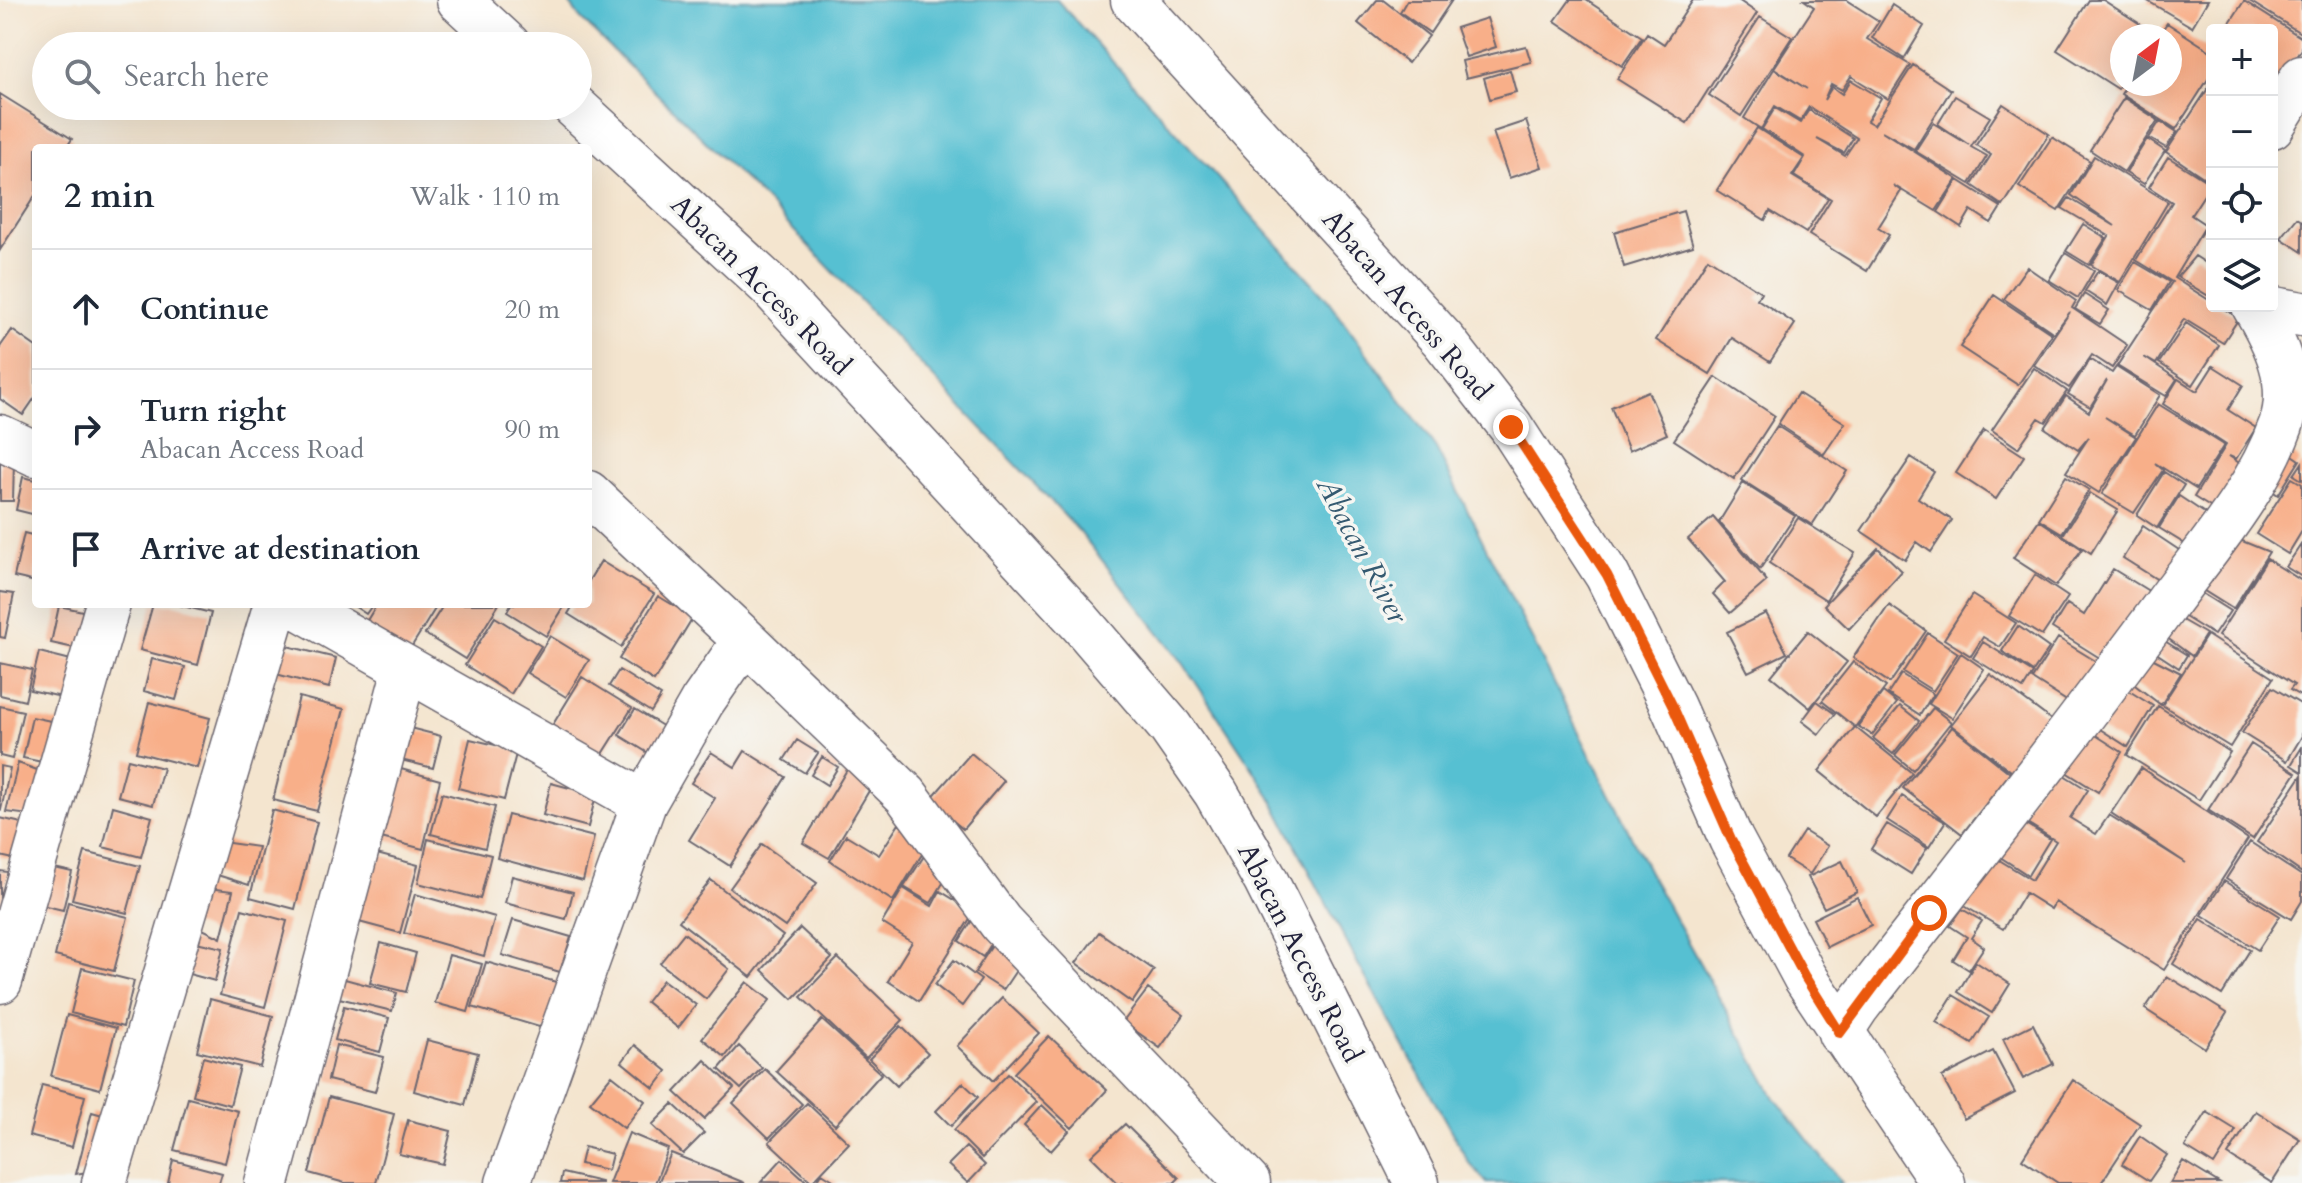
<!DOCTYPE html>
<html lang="en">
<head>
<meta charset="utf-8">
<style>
	body { margin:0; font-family:Cardo,serif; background:#f2f2f3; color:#1f2937 }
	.controls { position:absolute; right:24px; top:24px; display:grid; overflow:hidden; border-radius:8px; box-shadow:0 8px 32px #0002 }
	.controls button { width:72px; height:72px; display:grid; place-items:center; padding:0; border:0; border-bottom:2px solid #e0e1e3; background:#fff; color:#1f2937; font:40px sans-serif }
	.compass { position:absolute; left:2110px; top:24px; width:72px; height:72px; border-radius:50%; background:#fff; box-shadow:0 8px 32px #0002; rotate:32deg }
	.stop { position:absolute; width:24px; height:24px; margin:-18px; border:6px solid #ea580c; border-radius:50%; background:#fff }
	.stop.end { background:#ea580c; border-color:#fff; box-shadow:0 2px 8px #0008 }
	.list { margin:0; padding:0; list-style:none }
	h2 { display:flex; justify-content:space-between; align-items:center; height:104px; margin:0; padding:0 32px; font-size:34px }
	h2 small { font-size:26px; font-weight:400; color:#747a83 }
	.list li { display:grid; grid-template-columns:52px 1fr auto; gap:24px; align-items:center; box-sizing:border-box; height:120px; padding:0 32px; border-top:2px solid #e0e1e3 }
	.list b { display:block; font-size:30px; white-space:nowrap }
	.list p { margin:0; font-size:26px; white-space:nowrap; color:#747a83 }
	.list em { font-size:26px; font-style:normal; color:#747a83 }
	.icon { flex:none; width:44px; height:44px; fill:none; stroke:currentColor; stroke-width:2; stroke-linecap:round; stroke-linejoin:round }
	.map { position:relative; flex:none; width:2302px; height:1183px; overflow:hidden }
	.search { position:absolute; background:#fff; box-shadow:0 8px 32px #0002; left:32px; top:32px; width:560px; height:88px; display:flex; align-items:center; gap:20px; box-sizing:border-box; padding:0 28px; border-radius:44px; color:#747a83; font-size:30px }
	.panel { position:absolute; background:#fff; box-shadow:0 8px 32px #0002; left:32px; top:144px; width:560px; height:464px; border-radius:8px }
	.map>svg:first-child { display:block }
	.water { fill:#56c0d2; stroke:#3c7186; stroke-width:2 }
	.building { fill:#f8af89 }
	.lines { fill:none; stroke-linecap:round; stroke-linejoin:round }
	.minor-casing { stroke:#6c666f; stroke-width:47 }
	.minor { stroke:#fff; stroke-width:44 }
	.route { stroke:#ea580c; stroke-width:10 }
	.labels { text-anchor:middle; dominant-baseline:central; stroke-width:7; stroke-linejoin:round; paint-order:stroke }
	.street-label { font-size:28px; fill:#22223b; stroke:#f6f6f2 }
	.water-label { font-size:30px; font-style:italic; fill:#345970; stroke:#f6f6f2 }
</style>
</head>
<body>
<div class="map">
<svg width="2302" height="1183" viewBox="0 0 2302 1183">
	<rect width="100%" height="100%" fill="#f6f6f2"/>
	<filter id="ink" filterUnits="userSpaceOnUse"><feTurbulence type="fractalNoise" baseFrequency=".0125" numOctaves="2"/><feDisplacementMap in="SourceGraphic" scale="16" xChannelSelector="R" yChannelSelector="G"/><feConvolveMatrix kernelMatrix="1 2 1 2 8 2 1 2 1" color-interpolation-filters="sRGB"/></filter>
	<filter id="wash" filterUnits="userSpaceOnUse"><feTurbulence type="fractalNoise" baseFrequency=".006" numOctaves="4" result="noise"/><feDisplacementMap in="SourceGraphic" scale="32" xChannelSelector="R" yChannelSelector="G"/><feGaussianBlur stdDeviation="1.8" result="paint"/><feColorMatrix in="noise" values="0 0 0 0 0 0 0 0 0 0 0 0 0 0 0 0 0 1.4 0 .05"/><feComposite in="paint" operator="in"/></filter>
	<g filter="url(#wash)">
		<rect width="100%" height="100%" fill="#f4e5cf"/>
		<path class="water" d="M567,0H1057L1327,299L1436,448L1651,876L1775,1098L1842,1183H1487L1469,1163L1358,964L1268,792L1183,663L1079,531L766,201L581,19Z"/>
		<g id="blocks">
			<path class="building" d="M1377,0H1383L1429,36L1408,63L1358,23Z
				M1407,0H1452L1430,33L1400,12Z
				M1570,0H1586L1642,37L1622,66L1555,21Z
				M1693,0H1738L1757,13L1687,123L1617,79L1647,33L1664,44Z
				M1804,0H1846L1879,21L1867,39L1910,65L1888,99L1851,76L1842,90L1831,84L1824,100L1832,87L1842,94L1851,80L1881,98L1867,121L1874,125L1913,65L1951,90L1914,149L1882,131L1957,179L1936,211L1893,185L1901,191L1878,228L1889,235L1867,271L1809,235L1831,199L1794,176L1805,157L1762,129L1775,108L1800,123L1809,110L1853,138L1844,153L1817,139L1845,156L1857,138L1809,107L1800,121L1775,106L1761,129L1744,118L1774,69L1807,89L1774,68L1814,7Z
				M2089,0H2103L2154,33L2152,36H2122V83L2118,89L2057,50Z
				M2146,0H2208L2192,27Z
				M2248,0H2302V34Z
				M2244,1L2302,38V49L2279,85L2272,80V30H2225Z
				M1892,5L1924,26L1904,59L1872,38Z
				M1760,17L1792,37L1741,116L1709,95Z
				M1487,18L1496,47L1466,57L1456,28Z
				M2167,23L2212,52V73L2176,129L2121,94L2128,84H2170V36H2158Z
				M1526,46L1531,62L1466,78L1462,61Z
				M1510,70L1516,92L1490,99L1484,78Z
				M2209,87L2212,89V183L2166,152Z
				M0,94L72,139L66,148H36V194L0,250Z
				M1955,96L1990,117L1971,147L1987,156L1970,184L1915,151L1933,123L1969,145L1938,124Z
				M2124,98L2158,120L2124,172L2090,150Z
				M2003,104L2049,134L2003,206L1972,185L1991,155L1976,145Z
				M1526,121L1542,167L1509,178L1493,132Z
				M2160,121L2177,132L2166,148L2149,138Z
				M1757,128L1804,158L1792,176L1828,198L1806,233L1770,211L1765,220L1717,190Z
				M2052,137L2090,161L2058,211L2019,187Z
				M2147,139L2165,151L2144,184L2126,173Z
				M2094,156L2168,202L2120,282L2091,265L2109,236L2062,208L2069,198L2115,226L2071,195Z
				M2168,157L2211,184L2191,215L2206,225L2174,278L2212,302V306H2219L2239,318L2223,343L2184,319L2156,364L2144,357L2177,379L2166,396L2117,366L2172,282L2136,260L2172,202L2149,187Z
				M1958,180L2001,207L1991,223L1971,210L1961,227L1938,212Z
				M1683,211L1693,246L1624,267L1614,232Z
				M2297,218L2302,221V252L2281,238Z
				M2083,224L2106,238L2089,265L2066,251Z
				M2065,253L2094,271L2078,298L2049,280Z
				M2195,256L2212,267V298L2177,277Z
				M1708,258L1761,292L1757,299L1795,324L1770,362L1732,338L1710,374L1656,340Z
				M2135,262L2169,282L2152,310L2118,290Z
				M2027,267L2076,301L2072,308L2127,345L2112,368L2092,355L2069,388L2034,365L2070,312L2054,333L2004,299Z
				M2098,271L2119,283L2107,305L2085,291Z
				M2084,294L2109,310L2100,324L2075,309Z
				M1994,295L2052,334L2018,385L1960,347Z
				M2186,323L2219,345L2193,385L2159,363Z
				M12,330L36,347V396L23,415L0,399V347Z
				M2090,359L2112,373L2116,367L2160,395L2135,435L2105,417L2136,437L2099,493L2066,472L2089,437L2078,450L2045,428L2066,396L2089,412L2091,408L2107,380L2090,407L2068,394Z
				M2213,366L2243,385L2228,410L2256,428L2236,459L2229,456L2251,471L2223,515L2194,497L2226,445L2163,404L2178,379L2197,391Z
				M2034,368L2067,391L2046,422L2039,418L2018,448L1992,430Z
				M1716,377L1775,416L1734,479L1674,440Z
				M1648,391L1667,434L1629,451L1611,407Z
				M1798,393L1845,423L1824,454L1778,424Z
				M2158,404L2224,445L2196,489L2155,463L2163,470L2134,513L2102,494Z
				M1777,426L1847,471L1812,525L1742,480Z
				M1984,430L2024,456L1996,499L1956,473Z
				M2284,449L2300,460L2278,495L2260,482Z
				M1911,457L1934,472L1918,498L1952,520L1931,552L1917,542L1905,560L1861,531Z
				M0,460H14L13,501H0Z
				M2302,463V480L2294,475Z
				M2164,472L2184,485L2157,528L2137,515Z
				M2066,476L2089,490L2062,533L2039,519Z
				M23,477L36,480V515L16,510Z
				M2292,478L2302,484V531L2288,554L2256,534Z
				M1743,483L1795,516L1760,569L1719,522Z
				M2090,493L2118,510L2091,553L2063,535Z
				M2179,496L2209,516L2190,547L2159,528Z
				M1713,517L1767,581L1730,613L1713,594L1725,582L1688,539Z
				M1798,518L1855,553L1826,600L1769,563Z
				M2039,520L2082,549L2056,586L2013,558Z
				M2143,526L2185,554L2166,585L2123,558Z
				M24,533L36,536V582L14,577Z
				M2230,536L2269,552L2233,609L2190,582Z
				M2302,543V577L2286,567Z
				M1878,548L1902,571L1849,629L1824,605Z
				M2267,559L2302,581V697L2290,690L2294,685L2218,636Z
				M601,561L654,594L621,647L568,614L574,604H588V582Z
				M2113,569L2160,598L2111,665L2052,628L2067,604L2084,615Z
				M2035,575L2068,597L2042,636L2009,616Z
				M2187,584L2230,611L2214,635L2172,609Z
				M0,592L14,594L5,638L0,637Z
				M1972,595L2016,623L2000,647L1983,637L1971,656L1944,639Z
				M658,596L693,617L654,681L619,659Z
				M153,604H175L211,613L198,665L140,650Z
				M351,604H373L366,614Z
				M377,604H438L407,654L363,627Z
				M444,604H499L465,659L425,634Z
				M511,604H559L564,607L546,636L507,612Z
				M1889,605L1926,631L1890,683L1853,658Z
				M59,606L97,614L88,651L51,643Z
				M1766,613L1787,653L1748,672L1727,632Z
				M2173,615L2206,634L2192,656L2159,632Z
				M495,617L541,646L511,694L465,665Z
				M2018,626L2049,648L2033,672L2002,651Z
				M1808,631L1847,662L1810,708L1771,676Z
				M1928,633L1958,653L1933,691L1903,672Z
				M2152,633L2187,655L2179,668L2144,645Z
				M2207,635L2273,678L2230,747L2162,705Z
				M550,636L589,660L566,697L527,673Z
				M2058,638L2107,668L2081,710L2032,679Z
				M1983,642L2033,673L2023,689L1973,658Z
				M283,645L336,658L329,688L276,674Z
				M39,652L83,663L75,700L30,690Z
				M1961,653L1984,669L1952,718L1929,704Z
				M2144,654L2181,673L2161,705L2127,679Z
				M152,659L185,667L176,700L144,691Z
				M1853,662L1886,687L1855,727L1822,701Z
				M0,663L32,670L25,701L0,695Z
				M619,670L661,696L651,712L609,686Z
				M1901,674L1933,694L1920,715L1888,694Z
				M1990,674L2054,722L2015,774L1951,725Z
				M582,677L632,708L601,757L552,726Z
				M2115,682L2153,706L2128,747L2089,722Z
				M2272,687L2302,705V736L2287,761L2242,733Z
				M1883,692L1897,703L1872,735L1858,726Z
				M299,697L344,709L317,811L273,800Z
				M1817,701L1835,714L1819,734L1802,721Z
				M149,702L210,718L197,768L136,752Z
				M0,706L23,711L12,759L0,756Z
				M1900,706L1919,721L1893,754L1873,738Z
				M2158,706L2230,752L2199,800L2127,755Z
				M1933,708L1951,722L1913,770L1895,755Z
				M635,709L674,733L658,759L619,735Z
				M32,717L65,724L56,765L23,758Z
				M402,726L441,736L433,768L393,758Z
				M1855,727L1912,773L1876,817L1819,771Z
				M1952,727L2010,773L1962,834L1903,788Z
				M2083,727L2122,752L2098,792L2058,767Z
				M470,739L517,750L504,800L458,788Z
				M797,740L818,753L805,773L784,760Z
				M2251,744L2296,773L2253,839L2208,810Z
				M2302,747V772L2291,765Z
				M745,751L786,777L730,866L689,840L715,798L691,783L711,752L735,767Z
				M971,753L1004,781L963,829L929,801Z
				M822,757L838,767L827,785L811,775Z
				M128,759L163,768L153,805L118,796Z
				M18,763L48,774L37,816L6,812Z
				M383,764L440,780L423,849L366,834Z
				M0,766L10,768L1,810L0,809Z
				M2051,767L2088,790L2070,818L2096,834L2109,815L2186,863L2111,813L2141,768L2248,839L2164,970L2055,902L2051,909L2025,893L2003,929L1956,901L1986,852L2032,880L2056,841L2019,818Z
				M848,768L873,784L829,858L803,843Z
				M2302,775V873L2257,842Z
				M551,783L596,795L588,827L543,815Z
				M442,793L495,807L485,848L431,834Z
				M1902,796L1945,822L1929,847L1887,820Z
				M113,806L152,817L141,857L103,847Z
				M272,810L317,822L295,909L250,897Z
				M508,815L594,837L583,881L497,858Z
				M0,818L26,824L18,860L0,856Z
				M2019,820L2050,839L2028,875L1997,855Z
				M899,824L929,843L893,901L830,861L846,835L879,855Z
				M1887,824L1927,848L1911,874L1871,849Z
				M1804,831L1828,846L1810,874L1786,859Z
				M428,839L491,855L480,899L418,883Z
				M222,842L258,847L249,885L211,873Z
				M2250,842L2302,876V901L2291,919L2226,879Z
				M762,844L817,883L785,927L730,888Z
				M362,850L418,865L400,933L344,918Z
				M85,852L140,866L127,913L72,899Z
				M926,853L952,868L931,903L904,887Z
				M1842,861L1857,892L1824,908L1808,877Z
				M41,865L72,872L63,910L33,903Z
				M0,871L8,872L1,905H0Z
				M512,876L573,892L566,919L505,903Z
				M711,880L783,936L751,977L679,921Z
				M2224,881L2280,916L2258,950L2202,915Z
				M199,887L233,891L221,938L192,924Z
				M903,888L932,906L940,891L974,912L919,1001L888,981L912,942L882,923Z
				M415,894L495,917L484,956L404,933Z
				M1857,897L1871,925L1827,947L1813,919Z
				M68,902L128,917L114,971L55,956Z
				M242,909L287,921L265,1007L220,995Z
				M1962,909L1982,921L1971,938L1984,947L1969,970L1953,960L1967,937L1950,926Z
				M976,914L1000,930L983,957L959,941Z
				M2201,919L2250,950L2222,995L2173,964Z
				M513,920L571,937L560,972L502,955Z
				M800,928L832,958L793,999L762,970Z
				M1099,932L1154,970L1132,1003L1076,963Z
				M684,933L729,969L706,999L660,963Z
				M997,938L1025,957L1003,990L975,972Z
				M187,940L223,948L215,981L178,971Z
				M381,943L416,953L406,992L370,983Z
				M449,955L482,964L468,1012L435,1003Z
				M838,958L903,1020L866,1058L801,997Z
				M954,960L981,980L962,1006L935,985Z
				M486,962L570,986L556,1032L472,1007Z
				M1976,962L2010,984L1992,1013L1958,992Z
				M82,968L134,981L123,1027L71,1013Z
				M2167,976L2227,1013L2205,1048L2145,1009Z
				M341,978L397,993L392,1011L335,997Z
				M663,980L696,1005L678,1028L646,1002Z
				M747,982L770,1000L725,1057L702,1038Z
				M1148,989L1184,1015L1160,1048L1123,1022Z
				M1953,995L1989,1017L1972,1044L1936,1022Z
				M1002,998L1039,1033L993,1081L957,1046Z
				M210,999L273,1016L260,1067L197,1051Z
				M344,1006L389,1018L380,1052L335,1040Z
				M67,1015L116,1028L100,1089L51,1076Z
				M822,1020L881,1074L835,1125L776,1071Z
				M2033,1024L2053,1064L2023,1079L2003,1039Z
				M901,1026L928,1053L897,1086L869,1059Z
				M1049,1036L1107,1090L1072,1128L1014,1073Z
				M427,1040L478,1053L465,1105L414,1091Z
				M336,1045L384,1057L375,1092L328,1080Z
				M635,1045L667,1071L654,1088L622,1062Z
				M739,1046L762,1068L741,1089L719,1069Z
				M1993,1051L2015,1093L1964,1119L1942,1077Z
				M203,1057L240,1067L230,1105L193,1095Z
				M705,1060L734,1088L704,1119L675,1092Z
				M765,1069L802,1104L769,1138L733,1103Z
				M1008,1074L1037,1102L982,1158L954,1130Z
				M612,1075L645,1101L624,1128L590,1102Z
				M2073,1080L2140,1124L2101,1183H2058L2022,1159Z
				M963,1083L978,1097L951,1126L936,1111Z
				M42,1085L85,1096L72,1147L29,1136Z
				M329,1097L394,1114L376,1183H345L309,1173Z
				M188,1098L238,1111L225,1163L174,1150Z
				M807,1103L849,1143L812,1182L769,1142Z
				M673,1104L704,1133L683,1154L652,1125Z
				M1042,1105L1069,1131L1051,1151L1024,1125Z
				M2256,1111L2300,1139L2272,1183L2228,1155Z
				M92,1112L113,1118L97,1170L76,1174Z
				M2207,1112L2236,1130L2214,1165L2185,1147Z
				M408,1120L451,1131L443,1164L399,1154Z
				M1125,1124L1179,1178L1174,1183H1118L1091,1156Z
				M629,1133L668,1149L655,1183H609Z
				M2140,1136L2167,1155L2149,1181L2122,1164Z
				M584,1147L612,1154L608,1170L580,1164Z
				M966,1147L985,1165L968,1183L948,1165Z
				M671,1153L745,1183H658Z
				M782,1159L805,1180L803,1183L761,1182Z
				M173,1160L222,1173L219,1183H168Z
				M2183,1161L2219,1183H2170Z
				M562,1173L601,1182V1183H560Z
				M822,1173L838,1183H816Z"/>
		</g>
	</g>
	<g filter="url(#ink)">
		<use href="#blocks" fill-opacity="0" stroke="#6c666f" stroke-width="2"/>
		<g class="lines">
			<defs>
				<path id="minor" d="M459,0L509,46
					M1133,0L1444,341L1511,427L1607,575L1673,707L1731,839L1805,977L1943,1183
					M574,106L770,286L1080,622L1170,727L1216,793L1265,879L1417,1183
					M2272,126L2302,78
					M2258,306L2302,314
					M0,437L36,454
					M293,604L644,803
					M745,640L906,795L1001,923L1248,1183
					M0,981L108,604
					M1840,1033L1857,1007C1960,873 2067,740 2167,603C2208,547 2257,492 2281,425C2296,383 2275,341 2254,306
					M104,1183L276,604
					M267,1183L405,669
					M508,1183L644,803L702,702L745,640L588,493"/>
			</defs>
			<use href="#minor" class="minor-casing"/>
			<use href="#minor" class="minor"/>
		</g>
	</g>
	<g class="lines" filter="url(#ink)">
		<path class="route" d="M1511,427L1607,575L1673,707L1731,839L1805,977L1840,1033L1929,913"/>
	</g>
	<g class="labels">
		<g class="street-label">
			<text transform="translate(761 285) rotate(45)">Abacan Access Road</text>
			<text transform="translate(1407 305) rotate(49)">Abacan Access Road</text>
			<text transform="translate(1300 953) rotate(63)">Abacan Access Road</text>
		</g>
		<g class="water-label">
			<text transform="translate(1362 550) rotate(62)">Abacan River</text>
		</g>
	</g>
</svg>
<div class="controls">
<button>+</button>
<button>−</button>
<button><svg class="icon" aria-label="locate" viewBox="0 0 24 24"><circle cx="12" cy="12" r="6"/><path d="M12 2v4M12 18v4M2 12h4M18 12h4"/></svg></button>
<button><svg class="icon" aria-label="layers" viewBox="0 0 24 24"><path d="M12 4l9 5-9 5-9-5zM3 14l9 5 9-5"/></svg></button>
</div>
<svg class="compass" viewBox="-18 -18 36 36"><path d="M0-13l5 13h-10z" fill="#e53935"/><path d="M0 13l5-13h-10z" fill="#747a83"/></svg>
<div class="stop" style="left:1929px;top:913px"></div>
<div class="stop end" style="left:1511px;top:427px"></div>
<div class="search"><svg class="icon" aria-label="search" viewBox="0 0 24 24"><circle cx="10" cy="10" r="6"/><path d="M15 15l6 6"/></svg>Search here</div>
<section class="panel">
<h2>2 min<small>Walk · 110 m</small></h2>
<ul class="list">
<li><svg class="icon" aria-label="ahead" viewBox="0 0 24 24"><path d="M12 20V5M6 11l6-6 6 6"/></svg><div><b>Continue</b></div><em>20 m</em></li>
<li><svg class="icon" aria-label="right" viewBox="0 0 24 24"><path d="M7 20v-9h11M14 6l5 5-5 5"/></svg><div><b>Turn right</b><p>Abacan Access Road</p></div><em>90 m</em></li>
<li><svg class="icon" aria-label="arrive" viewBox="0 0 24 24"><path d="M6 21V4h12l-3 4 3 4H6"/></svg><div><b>Arrive at destination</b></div></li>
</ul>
</section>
</div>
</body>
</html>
